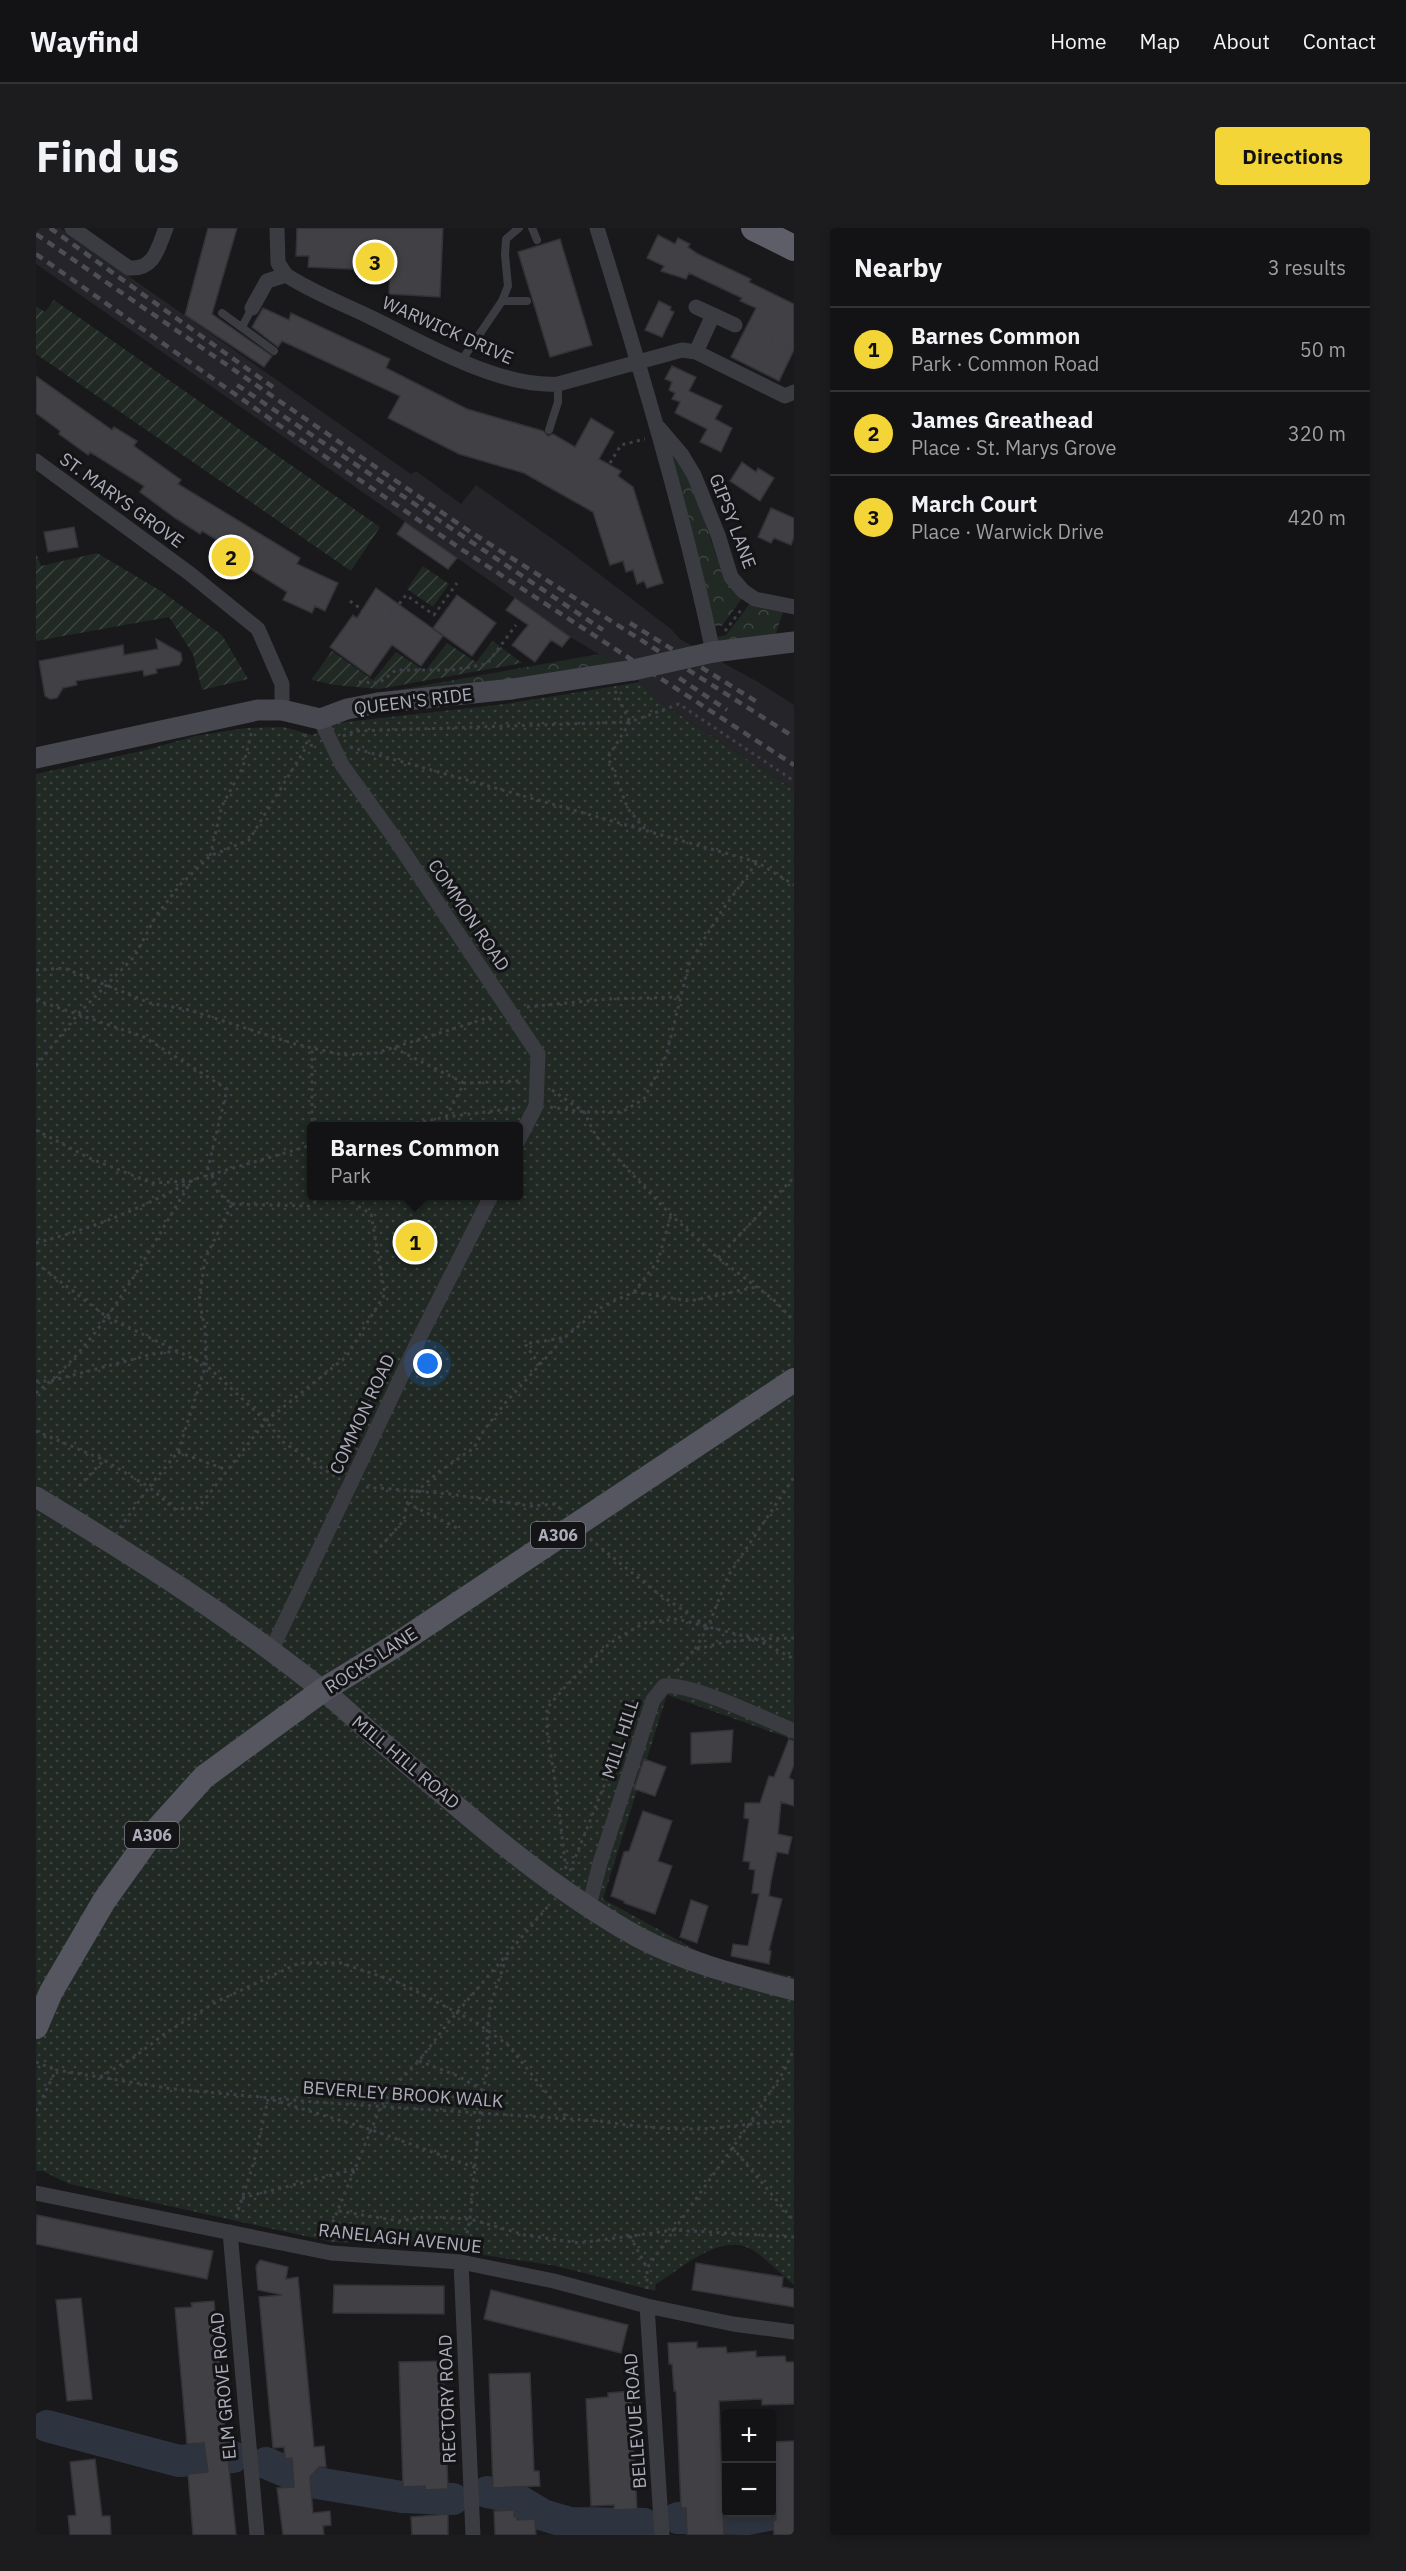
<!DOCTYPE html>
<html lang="en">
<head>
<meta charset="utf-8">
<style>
	body { margin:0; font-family:"IBM Plex Sans",sans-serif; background:#1c1b1d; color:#f1f3f6 }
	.controls { position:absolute; right:18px; bottom:18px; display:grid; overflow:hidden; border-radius:6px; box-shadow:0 3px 9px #0003 }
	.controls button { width:54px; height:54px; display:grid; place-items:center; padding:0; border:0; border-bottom:2px solid #323234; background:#131214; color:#f1f3f6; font:30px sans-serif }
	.you { position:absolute; left:392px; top:1136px; width:21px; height:21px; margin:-15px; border:4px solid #fff; border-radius:50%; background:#1a73e8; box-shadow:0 0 0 9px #1a73e833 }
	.badge { display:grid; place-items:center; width:39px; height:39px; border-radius:50%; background:#f4d537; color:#111; font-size:20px; font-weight:700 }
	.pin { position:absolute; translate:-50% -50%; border:3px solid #fff; box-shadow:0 2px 6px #0006 }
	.popup { position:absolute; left:271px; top:894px; width:216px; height:78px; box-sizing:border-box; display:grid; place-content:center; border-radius:6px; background:#131214; filter:drop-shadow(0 2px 4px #0005); font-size:20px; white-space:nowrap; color:#9d9ea0 }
	.popup b { font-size:22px; color:#f1f3f6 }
	.popup::after { content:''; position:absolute; left:50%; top:100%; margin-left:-12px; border:12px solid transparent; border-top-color:#131214 }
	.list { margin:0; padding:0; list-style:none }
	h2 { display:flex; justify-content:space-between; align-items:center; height:78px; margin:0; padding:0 24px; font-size:26px }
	h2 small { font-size:20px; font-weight:400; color:#9d9ea0 }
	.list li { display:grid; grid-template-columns:39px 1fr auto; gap:18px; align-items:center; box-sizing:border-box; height:84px; padding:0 24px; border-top:2px solid #323234 }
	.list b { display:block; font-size:22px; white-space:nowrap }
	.list p { margin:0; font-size:20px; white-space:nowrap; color:#9d9ea0 }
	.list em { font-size:20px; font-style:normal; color:#9d9ea0 }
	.map { position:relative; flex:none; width:758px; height:2307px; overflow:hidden; border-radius:6px }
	header { display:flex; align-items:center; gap:36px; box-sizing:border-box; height:84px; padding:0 30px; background:#131214; border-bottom:2px solid #323234 }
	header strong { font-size:28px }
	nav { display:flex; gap:33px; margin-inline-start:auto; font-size:21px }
	.intro { display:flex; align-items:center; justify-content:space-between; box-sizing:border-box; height:144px; padding:0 36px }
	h1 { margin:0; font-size:42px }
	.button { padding:15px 27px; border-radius:6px; background:#f4d537; color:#111; font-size:21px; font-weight:700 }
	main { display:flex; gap:36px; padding:0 36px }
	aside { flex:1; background:#131214; border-radius:6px; box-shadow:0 3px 9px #0003 }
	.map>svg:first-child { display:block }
	.built { fill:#252428 }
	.forest { fill:url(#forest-crowns) }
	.park { fill:url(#park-dots); fill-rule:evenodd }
	.garden { fill:url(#garden-furrows) }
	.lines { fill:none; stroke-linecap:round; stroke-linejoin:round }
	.river { stroke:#2e343f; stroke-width:32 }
	.building { fill:#404045; stroke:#333237; stroke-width:1.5 }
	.path { stroke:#3f4047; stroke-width:3; stroke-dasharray:3 4.5; stroke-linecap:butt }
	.service { stroke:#3b3b42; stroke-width:8 }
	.minor { stroke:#3b3b42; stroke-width:15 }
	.secondary { stroke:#474850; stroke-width:21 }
	.primary { stroke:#55565f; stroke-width:24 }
	.trunk { stroke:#5d5e68; stroke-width:26 }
	.rail { stroke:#4c4d55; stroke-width:4.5; stroke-dasharray:8 6; stroke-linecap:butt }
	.secondary-bridge { stroke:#474850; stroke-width:21 }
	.labels { text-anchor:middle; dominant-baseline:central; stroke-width:6; stroke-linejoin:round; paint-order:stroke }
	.shield { fill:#141316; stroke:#7e7f89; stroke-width:1.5 }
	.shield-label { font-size:16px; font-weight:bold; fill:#abadba }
	.street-label { font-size:18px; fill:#abadba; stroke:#141316 }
</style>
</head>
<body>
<header>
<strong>Wayfind</strong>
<nav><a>Home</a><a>Map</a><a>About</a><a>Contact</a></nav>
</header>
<div class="intro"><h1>Find us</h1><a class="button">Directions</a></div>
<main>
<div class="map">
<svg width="758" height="2307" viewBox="0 0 758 2307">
	<defs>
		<pattern id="forest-crowns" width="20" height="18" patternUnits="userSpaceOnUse" patternTransform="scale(1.5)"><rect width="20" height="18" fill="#202923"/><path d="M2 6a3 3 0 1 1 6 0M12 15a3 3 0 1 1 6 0" fill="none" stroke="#3e4541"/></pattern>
		<pattern id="park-dots" width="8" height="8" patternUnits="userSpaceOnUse" patternTransform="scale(1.5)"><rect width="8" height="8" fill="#202923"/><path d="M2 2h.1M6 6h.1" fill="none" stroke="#3e4541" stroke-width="1.8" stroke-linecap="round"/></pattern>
		<pattern id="garden-furrows" width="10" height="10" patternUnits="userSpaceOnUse" patternTransform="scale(1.5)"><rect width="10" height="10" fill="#202923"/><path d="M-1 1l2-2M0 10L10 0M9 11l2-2" fill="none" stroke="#3e4541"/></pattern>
	</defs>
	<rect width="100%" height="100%" fill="#19181b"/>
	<path class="built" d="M0,0H24L375,246L380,243L425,276L440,257L528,319L635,401L644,411L722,454L758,477V562L624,474L604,454L578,435L534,409L0,36Z"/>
	<path class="forest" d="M634,219L656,255L687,348L707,369L686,398H677Z
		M715,374L748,381L738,411L683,418L681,409L690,407Z
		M563,426L578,435L424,460L340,466L339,465L351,464Z"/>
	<path class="park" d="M604,454L624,474L758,562V1512L631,1467L567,1671L673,1729L758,1749V2057C744,2046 730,2030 715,2021C684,2004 645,2041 620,2056L619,2063L520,2038L403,2020L296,2014L33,1956L7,1943H0V546L110,522L159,508L210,500L248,499L276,507L300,495L469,476ZM276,898H482V968H276Z"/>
	<path class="garden" d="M18,72L344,299L315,343L0,126V78L9,84Z
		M0,325L5,338L61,325L125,363L186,407L212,451L166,462L157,426L133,389L0,413Z
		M387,338L413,356L397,379L371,361Z
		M457,413L486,435L343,461L299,457L275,452L296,423L337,452L360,424L389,443L411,415L440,434Z"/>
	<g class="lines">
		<path class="river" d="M11,2198L143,2233L197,2229
			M230,2235L275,2254L366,2269L417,2271
			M451,2264L477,2269L507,2287L534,2295L608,2296
			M642,2290L712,2291L758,2282"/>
	</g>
	<path class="building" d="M172,0H201L176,86L236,128L228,139L149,87Z
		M261,0H407L404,69L353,66L354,43L272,39L273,28H260Z
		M622,7L639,16L642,10L654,16L652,19L662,26L715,51L713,54L758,76V122L743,153L695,129L720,80L704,73L706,70L653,45L650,51L625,43L628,38L611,30Z
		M524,11L556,117L514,129L482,24Z
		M623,73L635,79L634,82L638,84L626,109L609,102Z
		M227,80L253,92L255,85L354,131L350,140L431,181L507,203L512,208L517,206L539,219L555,190L578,204L563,231L585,243L582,248L597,259L627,355L611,360L608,353L601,356L597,342L590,344L587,333L574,337L557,284L488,245L423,226L352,190L364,168L246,113L242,119L216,99Z
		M636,138L660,149L653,163L686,178L679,191L696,200L685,224L664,214L671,201L639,185L644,174L636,171L639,165L633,162L636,154L629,151Z
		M0,148L76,202L78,199L101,213L98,218L145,252L142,256L264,330L261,336L302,355L289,383L279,378L276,385L247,372L251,364L190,326L193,319L166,303L164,306L139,290L104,264L108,258L54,224L52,227L23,206L24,203L0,185Z
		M706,234L720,244L722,240L738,250L724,273L694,253Z
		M735,280L758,290V309L755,317L738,310L735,315L722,309Z
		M369,294L421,330L412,341L361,306Z
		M38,299L42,319L12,324L8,304Z
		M340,360L407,408L385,438L356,417L334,448L294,419L317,387L321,390Z
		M421,367L460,395L436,428L397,400Z
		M479,370L534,409L526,419L515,412L499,434L476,417L492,397L470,382Z
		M120,411L145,425L146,432L143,437L120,441L121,445L108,448L107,442L40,453L41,457L27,460L21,470L14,471L9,468L3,433L87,417L88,427L122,421Z
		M697,1502L695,1534L655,1536V1505Z
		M753,1511L758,1513V1537L753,1550L758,1552V1578L745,1574L742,1606L756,1609L752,1626L741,1624L735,1653L733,1668L746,1671L733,1722L735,1723L733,1736L695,1728L697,1716L712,1718L723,1666L716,1665L719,1642L713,1641L714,1634L707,1633L713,1591L708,1590L709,1575H724L733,1548L738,1549Z
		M608,1531L630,1539L619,1568L598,1561Z
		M607,1583L636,1593L622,1633L636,1638L619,1686L588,1675V1673L575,1668L588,1624L593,1623Z
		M655,1672L672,1678L661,1715L644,1709Z
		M1,1987L177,2023L171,2051L0,2016Z
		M224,2032L252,2039L250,2051L262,2049L278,2219L288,2218L290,2239H283L274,2249L277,2285L294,2283L295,2297L287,2298L288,2307H247L241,2260L258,2259L256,2230L249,2231L248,2219L237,2220L223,2069L246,2067L222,2062L220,2038Z
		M660,2035L747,2049L746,2059L758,2061V2079L656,2062Z
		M298,2057L408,2058V2086L297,2085Z
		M455,2062L592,2097L585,2125L448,2091Z
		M45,2070L56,2171L31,2173L20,2072Z
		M178,2073L189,2202L200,2307H157L152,2246L172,2244L168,2215L151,2216L139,2080L156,2079L155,2075Z
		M661,2114V2120L690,2119L691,2125L720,2123V2129L749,2128L750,2134H758V2176L726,2177V2171L683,2173L688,2307H651L650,2280H645L640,2163H638L636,2136H633L632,2115Z
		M407,2133L412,2261L389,2262V2258L367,2259L363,2134Z
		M494,2145L498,2243H503L504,2258L457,2260L453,2146Z
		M595,2163L601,2281L578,2282V2277L555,2278L550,2171L572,2169V2165Z
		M758,2213V2307H738L737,2293L740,2292L736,2214Z
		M59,2231L66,2288H74L75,2307H34L32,2288L40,2287L34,2234Z
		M478,2282V2289H481V2292L499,2291L500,2307H459L458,2283Z
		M412,2286V2307H376L375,2289Z"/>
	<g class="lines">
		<path class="path" d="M714,100L758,122
			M574,235L585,217L609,211
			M314,373L347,397L370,367L398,387L421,355
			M689,403L705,382
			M323,454L343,455L360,442H416L451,436L480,397
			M579,463L594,494
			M594,494L572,529L592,581L610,602
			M269,506L271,518L278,517
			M307,508L319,503L594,494L643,476L758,553
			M314,519L721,634L758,657
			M174,628L186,578L207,539L216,502
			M0,742L28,740L114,775L153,782L259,816L307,827L340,825L448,791H458
			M0,772L108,809L191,861L170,949
			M491,779L571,771L644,769
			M358,820L428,855
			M0,838L42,786L98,729L120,688L144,657L174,628L213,612L271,518
			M516,862L548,884L560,908L635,987L682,1030L738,1072L758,1093
			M514,879L548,884H586L608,871L630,828L653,736L685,684L721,634
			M410,889L428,855L485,853
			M365,898L410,889L481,880
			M0,902L53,930L116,955L154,953
			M276,923V820
			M196,976L273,978L288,968
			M0,1015C57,1000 103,982 155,953
			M682,1030L758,949
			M0,1035L71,1089L170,1137L230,1193L247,1214L301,1250
			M598,1064L622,1033L635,987
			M504,1137L489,1116L526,1110
			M0,1153H15L117,1126L141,1123
			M0,1165C67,1114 112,1023 156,952L276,917
			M0,1203L68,1232L113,1259L142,1224L170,1137L169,1100L163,1073L169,1031L196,976L182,965L176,947
			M142,1224L191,1242
			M43,1258L68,1232
			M330,1259L414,1266L495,1278L520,1276L526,1283
			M371,1275L425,1302
			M84,1300L113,1259L139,1281L162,1280L230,1193L310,1129L349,1066L335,986L306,968
			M554,1311L620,1364L672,1399
			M339,1325L368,1292L371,1275L381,1263L404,1243L438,1220L448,1202L470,1174L528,1110L567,1078L598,1064L654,1073L720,1059
			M659,1421L672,1399L692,1348L758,1249
			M641,1443L658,1422L689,1414L720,1411L758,1431
			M530,1641L520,1559L511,1504V1480L530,1458L574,1415L608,1395L641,1391L720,1411L758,1410
			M534,1643L585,1515
			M383,1833L422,1848L448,1863
			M0,1834L20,1842
			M64,1849L97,1830L131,1804L180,1774L263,1735H305L364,1755L441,1795L472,1817L531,1890
			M237,1872L336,1902L440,1940
			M0,1883L20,1842L137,1861L279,1874L564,1893C602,1899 641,1903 680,1900C706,1897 731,1894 758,1893
			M696,1919L758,1993
			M206,1970L320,1941
			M303,1983L363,1993L388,1989L434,1991L489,2007L543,2015L638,2002L758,2009
			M200,1989L218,1934L232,1871
			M291,2008L345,1878L363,1853L383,1833L412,1795L514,1676
			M594,2008L611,2040
			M428,2020L434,1991L444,1884L452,1835L451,1802L455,1775L471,1728
			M611,2061V2040L714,1895L748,1843L758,1821"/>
		<path class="service" d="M496,0L501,12
			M466,73L472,58L469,27L470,11L483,0
			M186,85L238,123
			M206,99L216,80
			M426,132L466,73H491
			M513,202L522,174V156"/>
		<path class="minor" d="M36,0L93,40C119,42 122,19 130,0
			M561,0C604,139 647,281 677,424
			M250,47C276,64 305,75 332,88C386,114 462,160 522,156L646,122L660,124L749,168L758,164
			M660,79L699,97
			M216,80L231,53L250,47L242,35L241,0
			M660,124L677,87
			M622,199L646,227L658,247L682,307L695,349L707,363L719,371L758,379
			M0,233L153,345L222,401L246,456V482
			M284,491L306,537L357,608L502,826L500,878L482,913
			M235,1423L384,1109L455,968
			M553,1678L564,1635L617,1472L628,1458C656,1455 729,1491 758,1503
			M0,1965L295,2025L425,2034L518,2053L611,2078L697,2096L758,2104
			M194,2004L221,2307
			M425,2034L437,2307
			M611,2078L626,2307"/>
		<path class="secondary" d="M677,424L758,414
			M0,530L222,482H246L284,491L311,481L342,475L476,461L597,442
			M0,1269C98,1328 195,1389 285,1461C302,1474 317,1489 333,1503C419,1576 503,1654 602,1709C651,1735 705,1748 758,1762"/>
		<path class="primary" d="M0,1799L15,1764L68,1673L113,1610L168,1549L287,1462L357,1419L758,1152"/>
		<path class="trunk" d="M718,0L758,20"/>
		<path class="rail" d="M14,0L241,162
			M0,6L433,303L758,509
			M0,26L240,195L425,321L758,537
			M201,157L567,402
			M594,395L721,474
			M643,450L691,482"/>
		<path class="secondary-bridge" d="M597,442L677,424"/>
	</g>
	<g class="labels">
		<g class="shield">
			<rect x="495" y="1294" width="54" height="26" rx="4.5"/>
			<rect x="89" y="1594" width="54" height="26" rx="4.5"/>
		</g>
		<g class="shield-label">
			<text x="522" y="1307">A306</text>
			<text x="116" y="1607">A306</text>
		</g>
		<g class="street-label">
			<text transform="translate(412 102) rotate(24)">WARWICK DRIVE</text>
			<text transform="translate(86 272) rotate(36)">ST. MARYS GROVE</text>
			<text transform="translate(697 293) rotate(69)">GIPSY LANE</text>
			<text transform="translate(377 473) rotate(-7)">QUEEN'S RIDE</text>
			<text transform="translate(433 687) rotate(56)">COMMON ROAD</text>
			<text transform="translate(326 1186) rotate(-65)">COMMON ROAD</text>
			<text transform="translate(335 1432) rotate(-33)">ROCKS LANE</text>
			<text transform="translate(584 1511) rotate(-72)">MILL HILL</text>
			<text transform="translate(370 1534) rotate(40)">MILL HILL ROAD</text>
			<text transform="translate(367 1866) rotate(4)">BEVERLEY BROOK WALK</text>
			<text transform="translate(364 2010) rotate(6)">RANELAGH AVENUE</text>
			<text transform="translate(187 2158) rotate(-95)">ELM GROVE ROAD</text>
			<text transform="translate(411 2171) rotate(-92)">RECTORY ROAD</text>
			<text transform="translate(599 2193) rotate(-94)">BELLEVUE ROAD</text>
		</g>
	</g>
</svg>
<div class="controls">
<button>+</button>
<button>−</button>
</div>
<div class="you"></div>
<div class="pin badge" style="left:379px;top:1014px">1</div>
<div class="popup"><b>Barnes Common</b>Park</div>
<div class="pin badge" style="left:195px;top:329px">2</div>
<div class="pin badge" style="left:339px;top:34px">3</div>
</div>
<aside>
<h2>Nearby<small>3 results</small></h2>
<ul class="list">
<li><span class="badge">1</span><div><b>Barnes Common</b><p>Park · Common Road</p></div><em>50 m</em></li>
<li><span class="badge">2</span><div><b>James Greathead</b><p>Place · St. Marys Grove</p></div><em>320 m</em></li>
<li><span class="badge">3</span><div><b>March Court</b><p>Place · Warwick Drive</p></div><em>420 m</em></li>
</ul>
</aside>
</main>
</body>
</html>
